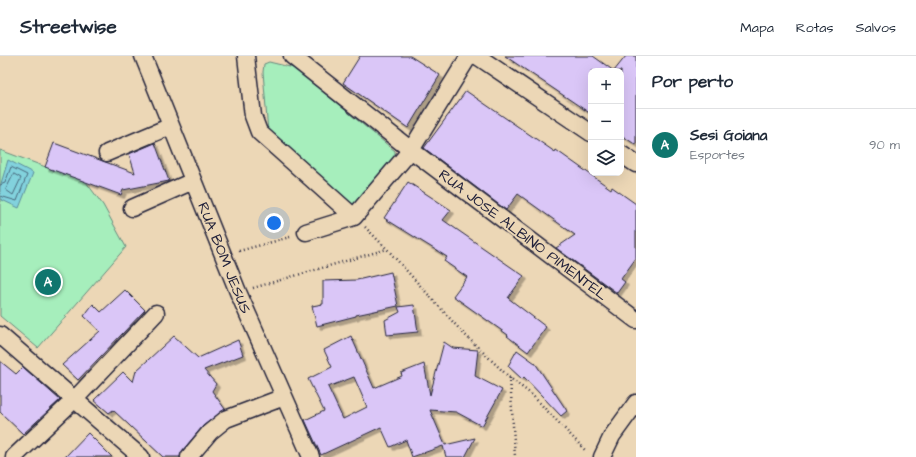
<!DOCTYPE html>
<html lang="pt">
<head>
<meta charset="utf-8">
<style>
	body { margin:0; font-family:"Architects Daughter",sans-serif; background:#f2f2f3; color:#1f2937 }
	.controls { position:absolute; right:12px; top:12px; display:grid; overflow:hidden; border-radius:8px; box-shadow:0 4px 16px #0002 }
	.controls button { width:36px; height:36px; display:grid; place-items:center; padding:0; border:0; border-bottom:1px solid #e0e1e3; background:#fff; color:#1f2937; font:20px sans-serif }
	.you { position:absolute; left:274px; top:167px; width:14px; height:14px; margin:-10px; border:3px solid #fff; border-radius:50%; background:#1a73e8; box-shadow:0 0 0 6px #1a73e833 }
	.badge { display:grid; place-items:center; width:26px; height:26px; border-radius:50%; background:#0f766e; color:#fff; font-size:13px; font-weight:700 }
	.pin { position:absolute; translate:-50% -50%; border:2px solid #fff; box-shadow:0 1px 4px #0006 }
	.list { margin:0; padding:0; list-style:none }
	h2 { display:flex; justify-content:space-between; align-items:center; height:52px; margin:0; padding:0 16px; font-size:17px }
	h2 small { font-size:13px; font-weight:400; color:#747a83 }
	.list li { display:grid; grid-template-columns:26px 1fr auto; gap:12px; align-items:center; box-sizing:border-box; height:72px; padding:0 16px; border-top:1px solid #e0e1e3 }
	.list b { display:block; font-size:15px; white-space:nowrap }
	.list p { margin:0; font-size:13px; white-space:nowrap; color:#747a83 }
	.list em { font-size:13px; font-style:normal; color:#747a83 }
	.icon { flex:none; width:22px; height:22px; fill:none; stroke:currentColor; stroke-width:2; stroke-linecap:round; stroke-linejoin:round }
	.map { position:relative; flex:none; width:636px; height:401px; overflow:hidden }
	header { display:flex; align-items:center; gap:24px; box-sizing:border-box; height:56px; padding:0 20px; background:#fff; border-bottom:1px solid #e0e1e3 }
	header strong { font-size:19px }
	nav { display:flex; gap:22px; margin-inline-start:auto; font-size:14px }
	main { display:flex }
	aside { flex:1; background:#fff }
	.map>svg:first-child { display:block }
	.green { fill:#a6eebc; stroke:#64887c }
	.water { fill:#82d2dd; stroke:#5c8c9c }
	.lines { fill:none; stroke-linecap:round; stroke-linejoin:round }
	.shore { stroke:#48687c; stroke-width:1 }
	.building { fill:#dac6f7; stroke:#22223b; fill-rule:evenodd; filter:url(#shadow) }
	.minor-casing { stroke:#22223b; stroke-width:19 }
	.path { stroke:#22223b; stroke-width:2.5; stroke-dasharray:1 3; stroke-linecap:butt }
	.minor { stroke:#ecd7b6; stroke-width:16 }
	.labels { text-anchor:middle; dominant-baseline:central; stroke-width:4; stroke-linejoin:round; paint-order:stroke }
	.street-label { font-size:15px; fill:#22223b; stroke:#ecd7b6 }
</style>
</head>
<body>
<header>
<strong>Streetwise</strong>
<nav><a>Mapa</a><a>Rotas</a><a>Salvos</a></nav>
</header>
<main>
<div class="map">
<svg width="636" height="401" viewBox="0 0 636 401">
	<defs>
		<filter id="shadow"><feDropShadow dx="3.5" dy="3.5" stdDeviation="0" flood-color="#0004"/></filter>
	</defs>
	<rect width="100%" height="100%" fill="#ecd7b6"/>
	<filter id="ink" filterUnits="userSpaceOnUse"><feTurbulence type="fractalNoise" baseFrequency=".025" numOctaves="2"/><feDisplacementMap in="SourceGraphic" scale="8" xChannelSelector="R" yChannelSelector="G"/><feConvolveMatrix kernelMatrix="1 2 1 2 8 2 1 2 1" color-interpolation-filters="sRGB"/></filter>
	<g filter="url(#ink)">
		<path class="green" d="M269,6L294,12L395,95V102L356,149H350L268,76L263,16L264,8Z
			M0,94L86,126L103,149L126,191L38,292L0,260Z"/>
		<path class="water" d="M8,104L33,117L19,152L0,143V131Z"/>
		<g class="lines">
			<path class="shore" d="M14,118L21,122L13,139L6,134Z
				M0,129L5,127L11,111L27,119L17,145L0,140"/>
		</g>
		<path class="building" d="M360,0H410L440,19L408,72L343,27Z
			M505,0H593L614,15L626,0H636V89L621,79V15H591V58Z
			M466,35L555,96L556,94L611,133L612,131L636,148V202L621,223L625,226L617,237L556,192L575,179L518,138L506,154L424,92Z
			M54,87L135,117L129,98L155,87L169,125L123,134L121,139L45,111Z
			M408,126L451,154L443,164L524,220L508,242L546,271L528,296L507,280L508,279L453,240L467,221L444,205L447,201L384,162Z
			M391,216L398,250L356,259V260L317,270L312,250L323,248V225L357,224Z
			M125,234L145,254L78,324L62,309L100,275L84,260L93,248L101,256Z
			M414,249L418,276L387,279L385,264L400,256L398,251Z
			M174,280L198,302L238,284L243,299L204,314L216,328L212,335L225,353L203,370L182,395L180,401H163L113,354L109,357L94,344L123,316L133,326L136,315Z
			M351,280L374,332L402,320L401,317L424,308L430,339L444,286L453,292L478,294L475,320L502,334L482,370L456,356L430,354L445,389L475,382L465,401H446L443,390L412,401L406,384L390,391L381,371L321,399L305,364L324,355L308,323L332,311L324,294ZM354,321L367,351L343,363L328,331Z
			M517,294L535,307L567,355L561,360L524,321L522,323L508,310Z
			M0,305L16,318L23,311L60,344L23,378L0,356Z
			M88,377L112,401H65Z"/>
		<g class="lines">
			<defs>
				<path id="minor" d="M143,0L238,236L311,401
					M246,0L253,60L259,76L354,161
					M292,0L411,94L636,264
					M477,0L591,77
					M107,97L171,70
					M621,98L636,108
					M132,152L193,125
					M306,176L354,161L411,94L469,0
					M0,279L141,401
					M14,401L75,343L156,257
					M189,401L210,376L226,363L284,341
					M602,401L612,380L636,347"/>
			</defs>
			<use href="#minor" class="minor-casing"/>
			<path class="path" d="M365,171L387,193L463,277L510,322L531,338L586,395
				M239,195L290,181
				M253,232L387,193
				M510,322L515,401"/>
			<use href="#minor" class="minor"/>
		</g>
	</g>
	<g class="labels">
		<g class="street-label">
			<text transform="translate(523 179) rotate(37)">RUA JOSE ALBINO PIMENTEL</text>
			<text transform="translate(224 202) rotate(68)">RUA BOM JESUS</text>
		</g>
	</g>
</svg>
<div class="controls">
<button>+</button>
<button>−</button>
<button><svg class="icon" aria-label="layers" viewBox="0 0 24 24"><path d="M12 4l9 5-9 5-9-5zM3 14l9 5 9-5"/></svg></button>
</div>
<div class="you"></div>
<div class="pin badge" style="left:48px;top:226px">A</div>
</div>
<aside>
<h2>Por perto<small></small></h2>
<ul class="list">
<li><span class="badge">A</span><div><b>Sesi Goiana</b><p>Esportes</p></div><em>90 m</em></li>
</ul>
</aside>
</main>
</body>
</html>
